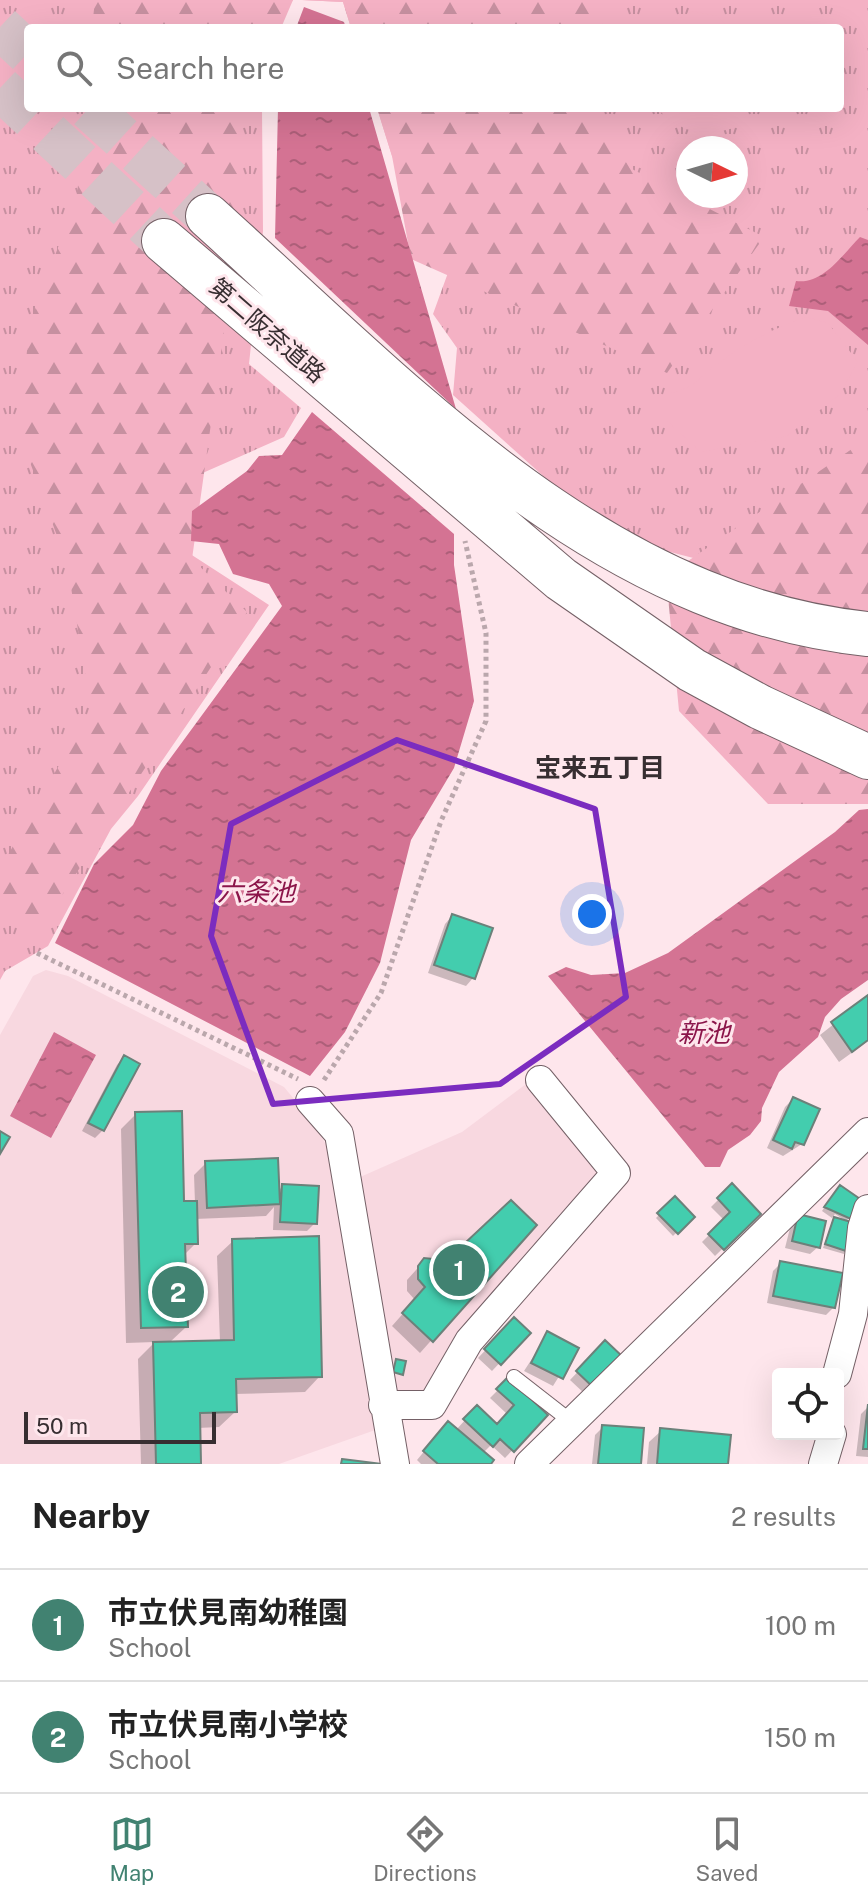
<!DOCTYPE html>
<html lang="en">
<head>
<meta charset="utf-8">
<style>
	body { margin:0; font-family:"Public Sans","Noto Sans JP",sans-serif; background:#f6f6f6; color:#222 }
	.controls { position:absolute; right:24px; bottom:24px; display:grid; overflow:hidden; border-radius:8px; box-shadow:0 8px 32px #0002 }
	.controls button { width:72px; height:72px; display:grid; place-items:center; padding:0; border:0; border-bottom:2px solid #e0e0e0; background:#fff; color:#222; font:40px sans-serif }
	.compass { position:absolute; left:676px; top:136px; width:72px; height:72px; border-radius:50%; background:#fff; box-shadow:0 8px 32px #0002; rotate:95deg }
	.scale { position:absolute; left:24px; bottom:20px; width:192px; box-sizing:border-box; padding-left:8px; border:4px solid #372e31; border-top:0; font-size:22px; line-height:28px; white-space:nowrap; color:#372e31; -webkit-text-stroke:6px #fee6ec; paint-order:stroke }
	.you { position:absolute; left:592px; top:914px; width:28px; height:28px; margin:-20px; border:6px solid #fff; border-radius:50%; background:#1a73e8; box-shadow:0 0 0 12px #1a73e833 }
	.badge { display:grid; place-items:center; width:52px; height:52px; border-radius:50%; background:#418271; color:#fff; font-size:26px; font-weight:700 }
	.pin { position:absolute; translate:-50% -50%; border:4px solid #fff; box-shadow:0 2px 8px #0006 }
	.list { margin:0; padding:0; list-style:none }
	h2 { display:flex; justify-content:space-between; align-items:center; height:104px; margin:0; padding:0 32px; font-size:34px }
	h2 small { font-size:26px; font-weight:400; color:#767676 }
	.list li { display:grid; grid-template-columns:52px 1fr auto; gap:24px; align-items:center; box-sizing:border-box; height:112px; padding:0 32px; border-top:2px solid #e0e0e0 }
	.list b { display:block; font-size:30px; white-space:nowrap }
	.list p { margin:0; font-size:26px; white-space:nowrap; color:#767676 }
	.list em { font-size:26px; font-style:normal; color:#767676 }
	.icon { flex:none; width:44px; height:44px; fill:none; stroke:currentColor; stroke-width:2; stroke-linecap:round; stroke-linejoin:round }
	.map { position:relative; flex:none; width:868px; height:1464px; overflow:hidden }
	.search { position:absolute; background:#fff; box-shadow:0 8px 32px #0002; left:24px; right:24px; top:24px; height:88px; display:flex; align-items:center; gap:20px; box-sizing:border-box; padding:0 28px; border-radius:8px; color:#767676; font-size:30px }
	.sheet { height:328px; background:#fff }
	nav { display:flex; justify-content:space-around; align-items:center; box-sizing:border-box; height:112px; border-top:2px solid #e0e0e0; background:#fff; font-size:22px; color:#767676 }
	nav a { display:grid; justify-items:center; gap:4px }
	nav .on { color:#418271 }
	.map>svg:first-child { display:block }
	.built { fill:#f8d8e0 }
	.grass { fill:url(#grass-tufts); fill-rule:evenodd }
	.forest { fill:url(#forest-firs) }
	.garden { fill:#f4b1c4 }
	.water { fill:url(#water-ripples) }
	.shadow { fill:#0003 }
	.building { fill:#43cdae; stroke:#6c817a; stroke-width:2 }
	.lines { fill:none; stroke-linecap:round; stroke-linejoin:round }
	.motorway-tunnel { stroke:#d6c1c7; stroke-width:44; stroke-dasharray:44 22; stroke-linecap:butt }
	.service-casing { stroke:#746066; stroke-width:16 }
	.minor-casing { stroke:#746066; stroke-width:30 }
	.motorway-casing { stroke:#746066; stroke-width:46 }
	.path { stroke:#baa7ac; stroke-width:5; stroke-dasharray:4 4; stroke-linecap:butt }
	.service { stroke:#fff; stroke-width:14 }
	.minor { stroke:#fff; stroke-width:28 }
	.motorway { stroke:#fff; stroke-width:44 }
	.marked { fill:none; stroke:#7b2cbf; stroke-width:6; stroke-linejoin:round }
	.labels { text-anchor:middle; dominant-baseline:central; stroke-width:6; stroke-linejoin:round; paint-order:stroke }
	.street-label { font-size:24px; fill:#372e31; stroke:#fee6ec }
	.neighbourhood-label { font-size:26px; font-weight:bold; fill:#372e31; stroke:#fee6ec }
	.water-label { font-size:26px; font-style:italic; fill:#8b154a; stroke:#fee6ec }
</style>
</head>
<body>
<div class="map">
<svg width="868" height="1464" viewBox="0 0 868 1464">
	<defs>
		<pattern id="grass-tufts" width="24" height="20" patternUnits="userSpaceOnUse" patternTransform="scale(2)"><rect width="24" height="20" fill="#f4b1c4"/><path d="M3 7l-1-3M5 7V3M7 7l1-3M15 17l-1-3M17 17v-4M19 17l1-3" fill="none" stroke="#c690a0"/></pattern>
		<pattern id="forest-firs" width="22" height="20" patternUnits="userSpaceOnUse" patternTransform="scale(2)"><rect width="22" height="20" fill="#f4b1c4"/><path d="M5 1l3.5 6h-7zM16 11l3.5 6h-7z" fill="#c690a0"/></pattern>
		<pattern id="water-ripples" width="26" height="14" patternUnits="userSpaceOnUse" patternTransform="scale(2)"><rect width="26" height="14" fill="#d47393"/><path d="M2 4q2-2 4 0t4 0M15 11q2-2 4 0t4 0" fill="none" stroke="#ad5f79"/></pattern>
	</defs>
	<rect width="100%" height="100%" fill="#fee6ec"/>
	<path class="built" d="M46,970L68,976L284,1087L314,1123L332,1156L381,1428L279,1464H0V1035L33,976Z
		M530,1081L609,1174L430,1397L385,1396L349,1182L462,1132Z"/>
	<path class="grass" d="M0,0H293L281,28H28V108H262L263,231L249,364L301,408L284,437L189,479L181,548L269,605L138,796L111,829L48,946L5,971L0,980Z
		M302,0H868V599L845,597L643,545L551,483L453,395L457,348L433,314L449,270L392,156L377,108H840V28H351L343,2ZM688,148H736V196H688Z"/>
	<path class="forest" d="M95,0H293L274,28H92Z
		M302,0H607L602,28H351L343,2Z
		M85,108H244L236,245L192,559L247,612L32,941L0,911V869L91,709L67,563L20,435L29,326L77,196Z
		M377,108H592L630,168L764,237L667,373L411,259L392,156Z
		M868,438V804H768L679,711L666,576Z"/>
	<path class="garden" d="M692,11L717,16L729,28H662Z
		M657,108H750L740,126C707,137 681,135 657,108Z
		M806,317L828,323L858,362L839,395L787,436L701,452L667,421L671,393C699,386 696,379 717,364C745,344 773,328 806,317Z"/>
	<path class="water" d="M304,7L344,22L346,28H296Z
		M278,108H369L456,409L275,238Z
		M860,237L868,240V345L828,311L789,306L796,281C823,285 843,254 860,237Z
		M312,412L454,534V565L474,701L454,768L411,840L380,963L345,1032L310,1076L55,943L94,864L133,825L161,771L282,606L269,584L233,574L219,544L191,541L192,511L247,471L259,456L282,455Z
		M868,809V980L841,999L825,1017L818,1037L779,1072L762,1108L761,1121L750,1135L728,1150L720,1167H705L548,976L566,967L591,975L625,973L668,953L835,832L859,810Z
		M54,1032L96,1055L51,1138L10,1116Z"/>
	<path class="shadow" d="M452,916L473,978L466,986L428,973L445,924Z
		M868,997V1041L839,1062L820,1035Z
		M124,1057L103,1130L95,1138L82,1131L117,1065Z
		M793,1099L802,1144L783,1156L767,1148L785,1107Z
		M136,1114L182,1204L195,1203L194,1175L206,1163L277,1192L283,1186L315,1223L307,1231L273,1230L274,1207L266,1216L195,1219L196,1243L184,1255L186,1327L169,1343L220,1342L217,1256L233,1241L320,1376L305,1392L234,1394L235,1412L219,1427L198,1428L199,1464H141L138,1359L155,1342L126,1343L121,1129Z
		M732,1186L758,1214L715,1256L702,1242L724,1220L711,1207Z
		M836,1190L849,1218L846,1221L835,1214L832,1218L822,1211Z
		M675,1199L692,1217L673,1236L656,1218Z
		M798,1216L818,1247L810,1254L785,1248L791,1224Z
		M833,1219L855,1226L844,1254L823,1248Z
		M534,1225L420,1353L392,1326L415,1300L407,1291V1280L425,1260L448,1262Z
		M781,1263L834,1307L826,1315L767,1303L773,1271Z
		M514,1320L528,1333L492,1371L478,1358Z
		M548,1334L576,1349L553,1386L524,1371Z
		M605,1343L621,1358L586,1395L570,1380Z
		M508,1380L545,1415L505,1458L491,1445L483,1453L488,1464H421L417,1460L441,1431L456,1430L477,1407L496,1426L507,1414L490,1398Z
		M868,1407V1457L856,1456L861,1414Z
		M603,1427L639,1464H592L595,1435Z
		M661,1431L726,1464H647L649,1442Z"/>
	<path class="building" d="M452,914L493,928L475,979L434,965Z
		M868,995V1040L852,1052L831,1022Z
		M124,1055L140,1064L104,1131L88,1123Z
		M793,1097L820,1109L804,1145L795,1142L792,1149L773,1140Z
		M182,1111L184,1201H197L198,1244H185L188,1327L141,1328L135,1112Z
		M0,1131L10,1137L0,1154Z
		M278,1158L280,1204L207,1208L205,1161Z
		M732,1183L761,1214L724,1250L708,1234L730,1212L717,1198Z
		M282,1184L319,1186L317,1224L280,1222Z
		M840,1185L863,1201L851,1219L824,1207Z
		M675,1196L695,1217L678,1234L657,1213Z
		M511,1200L537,1225L433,1342L402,1313L425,1287L418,1279V1266L424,1258L433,1259L439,1251L448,1259Z
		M798,1214L826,1221L820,1248L792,1241Z
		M834,1217L858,1224L849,1252L825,1244Z
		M319,1236L322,1377L236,1379L237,1412L200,1413L201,1464H156L153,1342L234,1340L232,1239Z
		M780,1261L843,1273L835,1308L773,1296Z
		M514,1317L531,1333L501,1365L484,1349Z
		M547,1331L579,1348L563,1379L531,1363Z
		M605,1340L624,1358L595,1389L576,1371Z
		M396,1359L406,1361L403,1375L393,1372Z
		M508,1377L548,1415L514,1452L500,1439L493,1447L463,1419L477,1405L497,1424L514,1405L496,1389Z
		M868,1404V1449H863Z
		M448,1421L494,1460L491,1464H438L423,1451Z
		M602,1425L644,1428L641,1464H598Z
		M660,1428L731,1435L728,1464H657Z
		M342,1459L382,1464H341Z"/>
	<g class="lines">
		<path class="motorway-tunnel" d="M0,27L28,53
			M0,88L164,241
			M89,108L208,216"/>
		<defs>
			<path id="service" d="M514,1377L573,1423"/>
			<path id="minor" d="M310,1101L339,1134L395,1464
				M837,1374L853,1314L862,1228L868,1209
				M383,1405H432L469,1341L616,1173L540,1080
				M529,1464L868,1132
				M823,1464L832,1434"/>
			<path id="motorway" d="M208,216C398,387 599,607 868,634
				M164,241L561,579L692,670L760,707L868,757"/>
		</defs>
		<use href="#service" class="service-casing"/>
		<use href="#minor" class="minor-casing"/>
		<use href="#motorway" class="motorway-casing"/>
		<path class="path" d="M37,953L298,1079
			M324,1080L381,993L441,821L486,721V633L465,541"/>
		<use href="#service" class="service"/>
		<use href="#minor" class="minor"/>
		<use href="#motorway" class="motorway"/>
	</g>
	<path class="marked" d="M397,740L595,809L626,997L500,1084L273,1104L211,936L231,824Z"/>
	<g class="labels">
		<g class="street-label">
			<text transform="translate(268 330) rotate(41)">第二阪奈道路</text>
		</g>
		<g class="neighbourhood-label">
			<text x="600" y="767">宝来五丁目</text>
		</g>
		<g class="water-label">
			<text x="256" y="891">六条池</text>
			<text x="704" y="1032">新池</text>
		</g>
	</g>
</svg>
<div class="controls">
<button><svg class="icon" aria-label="locate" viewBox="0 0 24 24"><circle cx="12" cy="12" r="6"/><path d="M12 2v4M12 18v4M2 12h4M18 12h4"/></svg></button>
</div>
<svg class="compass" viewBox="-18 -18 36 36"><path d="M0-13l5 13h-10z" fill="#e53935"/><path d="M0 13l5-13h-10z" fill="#767676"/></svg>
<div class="scale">50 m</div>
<div class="you"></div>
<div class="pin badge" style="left:459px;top:1270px">1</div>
<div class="pin badge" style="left:178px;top:1292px">2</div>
<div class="search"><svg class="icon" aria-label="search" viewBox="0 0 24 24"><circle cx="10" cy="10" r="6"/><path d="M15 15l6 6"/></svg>Search here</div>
</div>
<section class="sheet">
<h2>Nearby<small>2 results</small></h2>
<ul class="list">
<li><span class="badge">1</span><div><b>市立伏見南幼稚園</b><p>School</p></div><em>100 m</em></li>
<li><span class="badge">2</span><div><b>市立伏見南小学校</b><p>School</p></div><em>150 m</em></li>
</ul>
</section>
<nav>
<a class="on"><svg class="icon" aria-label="map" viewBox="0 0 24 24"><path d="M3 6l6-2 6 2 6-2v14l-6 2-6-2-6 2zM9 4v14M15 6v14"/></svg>Map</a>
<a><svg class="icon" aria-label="directions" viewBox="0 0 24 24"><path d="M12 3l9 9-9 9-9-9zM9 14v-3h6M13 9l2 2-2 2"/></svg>Directions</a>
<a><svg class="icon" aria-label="saved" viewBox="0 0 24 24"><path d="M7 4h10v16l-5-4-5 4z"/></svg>Saved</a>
</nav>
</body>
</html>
